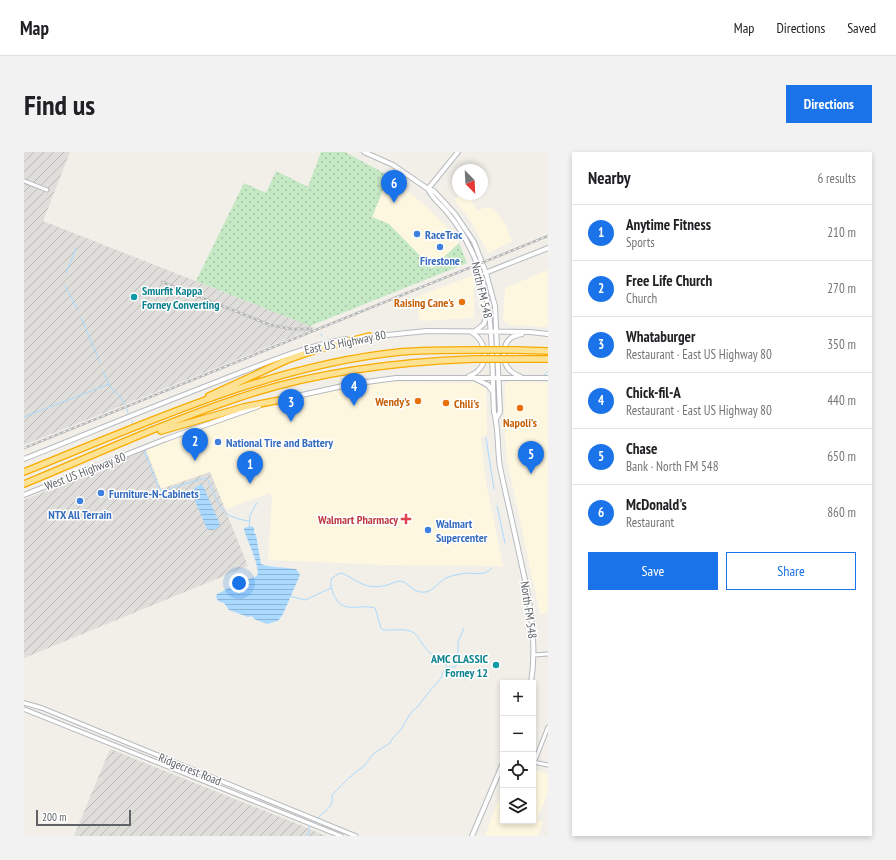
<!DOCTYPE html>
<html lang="en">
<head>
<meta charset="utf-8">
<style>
	body { margin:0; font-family:"PT Sans Narrow",sans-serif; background:#f2f2f2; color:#202124 }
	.controls { position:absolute; right:12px; bottom:12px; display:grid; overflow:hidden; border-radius:0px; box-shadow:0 2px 6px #0003 }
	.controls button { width:36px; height:36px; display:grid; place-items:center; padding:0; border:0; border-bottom:1px solid #e0e0e0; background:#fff; color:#202124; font:20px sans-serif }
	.compass { position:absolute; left:428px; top:12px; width:36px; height:36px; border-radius:50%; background:#fff; box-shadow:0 2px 6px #0003; rotate:156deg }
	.scale { position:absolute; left:12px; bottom:10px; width:95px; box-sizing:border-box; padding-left:4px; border:2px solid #5f6368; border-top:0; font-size:11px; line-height:14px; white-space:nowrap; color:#5f6368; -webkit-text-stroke:3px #fff; paint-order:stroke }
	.you { position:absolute; left:215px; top:431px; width:14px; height:14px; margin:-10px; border:3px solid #fff; border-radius:50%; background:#1a73e8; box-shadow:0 0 0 6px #1a73e833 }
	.badge { display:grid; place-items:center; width:26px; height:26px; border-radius:50%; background:#1a73e8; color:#fff; font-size:13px; font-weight:700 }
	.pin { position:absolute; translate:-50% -33px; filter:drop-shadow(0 1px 2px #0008) }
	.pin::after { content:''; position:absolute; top:21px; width:14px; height:12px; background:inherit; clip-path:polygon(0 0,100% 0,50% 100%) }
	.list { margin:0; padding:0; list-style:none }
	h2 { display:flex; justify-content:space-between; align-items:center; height:52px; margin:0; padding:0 16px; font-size:17px }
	h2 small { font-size:13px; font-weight:400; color:#757577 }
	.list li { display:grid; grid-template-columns:26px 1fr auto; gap:12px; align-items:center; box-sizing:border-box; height:56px; padding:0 16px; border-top:1px solid #e0e0e0 }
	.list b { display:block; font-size:15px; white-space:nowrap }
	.list p { margin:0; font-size:13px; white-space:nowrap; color:#757577 }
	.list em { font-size:13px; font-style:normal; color:#757577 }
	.actions { display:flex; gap:8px; padding:12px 16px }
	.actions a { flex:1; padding:9px 0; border:1px solid #1a73e8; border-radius:0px; text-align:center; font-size:14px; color:#1a73e8 }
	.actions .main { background:#1a73e8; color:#fff }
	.icon { flex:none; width:22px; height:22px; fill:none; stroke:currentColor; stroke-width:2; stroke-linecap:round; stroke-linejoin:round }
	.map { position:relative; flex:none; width:524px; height:684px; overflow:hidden; border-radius:0px }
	header { display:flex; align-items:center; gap:24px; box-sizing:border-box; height:56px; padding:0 20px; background:#fff; border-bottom:1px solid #e0e0e0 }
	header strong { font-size:19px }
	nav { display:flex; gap:22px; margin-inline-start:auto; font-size:14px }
	.intro { display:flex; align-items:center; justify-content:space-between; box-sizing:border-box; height:96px; padding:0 24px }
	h1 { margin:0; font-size:28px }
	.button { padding:10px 18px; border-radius:0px; background:#1a73e8; color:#fff; font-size:14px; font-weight:700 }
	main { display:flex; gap:24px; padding:0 24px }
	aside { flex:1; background:#fff; border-radius:0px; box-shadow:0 2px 6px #0003 }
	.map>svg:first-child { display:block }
	.commercial { fill:#fef7e0 }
	.industrial { fill:url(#industrial-furrows) }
	.grass { fill:url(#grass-dots) }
	.water { fill:url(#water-rules) }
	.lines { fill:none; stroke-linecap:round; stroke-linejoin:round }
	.stream { stroke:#aadaff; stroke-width:1 }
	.minor-casing { stroke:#b5b8bc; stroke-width:5 }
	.tertiary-casing { stroke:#b5b8bc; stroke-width:5.5 }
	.secondary-casing { stroke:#b6babf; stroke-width:6 }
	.motorway-casing { stroke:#f9ab00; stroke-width:8 }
	.minor { stroke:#fff; stroke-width:3 }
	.tertiary { stroke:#fff; stroke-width:3.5 }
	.secondary { stroke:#fff; stroke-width:4 }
	.motorway { stroke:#fde293; stroke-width:5.5 }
	.rail-casing { stroke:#b6b7b8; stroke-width:2.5 }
	.rail { stroke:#fff; stroke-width:1; stroke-dasharray:3; stroke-linecap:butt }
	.motorway-bridge-casing { stroke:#f9ab00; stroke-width:8; stroke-linecap:butt }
	.motorway-bridge { stroke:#fde293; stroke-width:5.5 }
	.shop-dot { fill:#3f7fe0; stroke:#fff; stroke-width:1.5 }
	.culture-dot { fill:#0f9aa8; stroke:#fff; stroke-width:1.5 }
	.food-dot { fill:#e8710a; stroke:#fff; stroke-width:1.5 }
	.health-dot { fill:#e0444e; stroke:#fff; stroke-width:1.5 }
	.labels { text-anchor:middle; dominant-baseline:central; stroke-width:3; stroke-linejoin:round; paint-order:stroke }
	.shop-label { font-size:12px; font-weight:bold; fill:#366cbe; stroke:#fff; text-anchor:start }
	.culture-label { font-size:12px; font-weight:bold; fill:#0d838f; stroke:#fff; text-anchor:start }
	.street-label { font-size:12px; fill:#5f6368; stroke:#fff }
	.food-label { font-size:12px; font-weight:bold; fill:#c56008; stroke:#fff; text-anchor:end }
	.health-label { font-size:12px; font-weight:bold; fill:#be3a42; stroke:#fff; text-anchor:end }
</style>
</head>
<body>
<header>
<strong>Map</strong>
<nav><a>Map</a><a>Directions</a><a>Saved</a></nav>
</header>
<div class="intro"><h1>Find us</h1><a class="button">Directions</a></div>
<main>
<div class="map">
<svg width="524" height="684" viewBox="0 0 524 684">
	<defs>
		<pattern id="industrial-furrows" width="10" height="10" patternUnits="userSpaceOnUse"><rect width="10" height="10" fill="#e0deda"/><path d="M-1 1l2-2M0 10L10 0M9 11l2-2" fill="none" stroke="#b9b8b5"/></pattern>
		<pattern id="grass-dots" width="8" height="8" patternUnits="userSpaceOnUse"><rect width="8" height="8" fill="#c5e8c5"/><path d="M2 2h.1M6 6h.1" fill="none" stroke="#a3c0a4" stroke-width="1.8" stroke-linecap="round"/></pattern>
		<pattern id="water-rules" width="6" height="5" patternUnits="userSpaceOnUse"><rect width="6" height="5" fill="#aadaff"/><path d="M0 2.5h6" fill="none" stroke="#8eb4d2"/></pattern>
	</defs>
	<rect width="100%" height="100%" fill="#f1efe8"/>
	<path class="commercial" d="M365,24L397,50L420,72L435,91L408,117L365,72L347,65Z
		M435,44L446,47L454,59L462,55L470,57L481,72L488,89L464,101L448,71L430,47Z
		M524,118V175L485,173L479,167L481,136Z
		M450,123V166L396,169L392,145Z
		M488,229L524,231V460L516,462L483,308L480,273L481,232Z
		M359,230L453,231L462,237L463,283L457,285L461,325L479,414L362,413L244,408L248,346L246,341L202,357L186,320L137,337L122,298L198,268L286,242L321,235Z
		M509,617L524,622V641L513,667L519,670L514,684H461L479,636V669H509Z"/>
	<path class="industrial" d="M0,0H46L19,69L291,176L0,293Z
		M122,298L137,337L186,320L224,414L0,506V348Z
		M86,597L271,671L302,684H50Z"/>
	<path class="grass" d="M297,0H321L365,24L348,65L365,72L408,116L435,91L443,111L286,174L172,129L220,31L242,41L252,19L284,35Z"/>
	<path class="water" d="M177,332L179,334L196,372C194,378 188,379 183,377L168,342L167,340L169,337Z
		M228,374L230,376V381L232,383L237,412C247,416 261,415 272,417L276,423L259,462L254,469L243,472L230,467L228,464L224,465L205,458L200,451L194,449L192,445L193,442L217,430L233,424C237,416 223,388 220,378V376Z"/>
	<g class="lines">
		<path class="stream" d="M42,121L52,96
			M41,134L54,158
			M57,166L76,210
			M297,182L298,184
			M79,220L87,236L96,244L101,253
			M520,223L524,219
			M318,227L320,230
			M103,257L104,261
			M0,265L85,232
			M108,269L109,272
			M462,286L470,337
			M120,299L135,337L142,338L181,326L184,328C196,352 194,365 225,369
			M473,354L481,391
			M225,376L226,363L233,351
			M266,444L281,448L307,436
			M424,515H431L433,512L432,508L434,505V490L440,476
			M294,666C301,658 310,656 308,643L326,625L341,613L349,602L366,591C368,585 373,583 377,577C381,572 383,566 387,561C389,557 394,556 396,552C402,543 410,534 418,525V522L423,514C419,508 411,505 406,501C401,497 398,491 394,485C386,474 372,479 359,478L357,476L351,456C334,451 318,464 309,441C307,435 306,432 308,426L316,421L320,422C337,431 343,438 363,433C367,432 373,429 377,429C386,431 389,442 402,440C410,438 415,430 422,426C426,424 432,423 437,422C448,419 459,426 468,416
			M283,684L285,680V673"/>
		<defs>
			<path id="minor" d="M0,29L23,38
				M510,503L524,502
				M509,610L524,613
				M510,611L524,575"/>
			<path id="tertiary" d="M0,551L18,556L332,684
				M0,557L317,684"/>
			<path id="secondary" d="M340,0L369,13L404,37L410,39L431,62L450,90L462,121L471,154L476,260L472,267
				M404,37C408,46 416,52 423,60C432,71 440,83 446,96C472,145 467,207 470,260C475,277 473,297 476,315C482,344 489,372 495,401C505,444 514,487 507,531
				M404,37L434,0
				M461,121L524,96
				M451,179L460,172L464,159
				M343,185L403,179L506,180L524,182
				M445,224C466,217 465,190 447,180
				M497,225C492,223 487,220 484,216C481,212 480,208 480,204C480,190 485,184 498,182
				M452,227L464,233L469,240
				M255,248L328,232L372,226H524
				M0,307C65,281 130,254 195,229C237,213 278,195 322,187
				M0,343L142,287L235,254
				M448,684L479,611"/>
			<path id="motorway" d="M491,198L524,199
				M492,207H524
				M185,244L263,208L292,198L345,184
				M137,279L220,255L256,248
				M0,320C120,272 246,213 376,200C400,198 425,198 449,198
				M0,332C70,303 140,271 211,247C288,220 369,210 450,207"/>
		</defs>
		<use href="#minor" class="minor-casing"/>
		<use href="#tertiary" class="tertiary-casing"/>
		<use href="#secondary" class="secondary-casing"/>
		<use href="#motorway" class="motorway-casing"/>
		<use href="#minor" class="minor"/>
		<use href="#tertiary" class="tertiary"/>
		<use href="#secondary" class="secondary"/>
		<use href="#motorway" class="motorway"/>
		<defs>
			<path id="rail" d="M138,130L246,173L268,177H287
				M0,296L524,84"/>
		</defs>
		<use href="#rail" class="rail-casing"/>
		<use href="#rail" class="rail"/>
		<defs>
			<path id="motorway-bridge" d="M449,198H491
				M450,207H492"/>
		</defs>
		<use href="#motorway-bridge" class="motorway-bridge-casing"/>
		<use href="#motorway-bridge" class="motorway-bridge"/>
	</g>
	<g class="shop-dot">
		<circle cx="393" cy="82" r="4"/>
		<circle cx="416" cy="95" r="4"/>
		<circle cx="194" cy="290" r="4"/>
		<circle cx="77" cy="341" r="4"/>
		<circle cx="56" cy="349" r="4"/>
		<circle cx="404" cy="378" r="4"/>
	</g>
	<g class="culture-dot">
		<circle cx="110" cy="145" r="4"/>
		<circle cx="472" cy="513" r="4"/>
	</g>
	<g class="food-dot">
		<circle cx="438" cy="150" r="4"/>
		<circle cx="394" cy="249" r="4"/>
		<circle cx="422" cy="251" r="4"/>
		<circle cx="496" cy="256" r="4"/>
	</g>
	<path class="health-dot" d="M380 361h4v4h4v4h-4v4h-4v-4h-4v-4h4z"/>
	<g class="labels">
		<g class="shop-label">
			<text x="401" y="82">RaceTrac</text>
			<text x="416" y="108" text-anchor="middle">Firestone</text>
			<text x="202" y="290">National Tire and Battery</text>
			<text x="85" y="341">Furniture-N-Cabinets</text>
			<text x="56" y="362" text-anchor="middle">NTX All Terrain</text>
			<text x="412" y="371">Walmart<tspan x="412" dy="14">Supercenter</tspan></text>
		</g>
		<g class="culture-label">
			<text x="118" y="138">Smurfit Kappa<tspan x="118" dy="14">Forney Converting</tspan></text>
			<text x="464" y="506" text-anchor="end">AMC CLASSIC<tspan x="464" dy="14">Forney 12</tspan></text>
		</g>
		<g class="street-label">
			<text transform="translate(458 138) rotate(77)">North FM 548</text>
			<text transform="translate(321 190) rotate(-11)">East US Highway 80</text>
			<text transform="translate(61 319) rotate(-21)">West US Highway 80</text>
			<text transform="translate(505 458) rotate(82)">North FM 548</text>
			<text transform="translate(166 617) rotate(22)">Ridgecrest Road</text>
		</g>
		<g class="food-label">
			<text x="430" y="150">Raising Cane's</text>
			<text x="386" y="249">Wendy's</text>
			<text x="430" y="251" text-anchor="start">Chili's</text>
			<text x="496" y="270" text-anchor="middle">Napoli's</text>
		</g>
		<g class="health-label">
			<text x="374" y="367">Walmart Pharmacy</text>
		</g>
	</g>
</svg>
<div class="controls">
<button>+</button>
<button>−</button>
<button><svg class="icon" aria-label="locate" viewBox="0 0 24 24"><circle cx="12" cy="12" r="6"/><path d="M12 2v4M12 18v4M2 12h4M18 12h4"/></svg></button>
<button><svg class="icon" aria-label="layers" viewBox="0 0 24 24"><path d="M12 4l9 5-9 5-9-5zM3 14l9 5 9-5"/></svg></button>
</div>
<svg class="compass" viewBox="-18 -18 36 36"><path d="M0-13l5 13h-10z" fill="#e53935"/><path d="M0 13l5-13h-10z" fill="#757577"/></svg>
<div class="scale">200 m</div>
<div class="you"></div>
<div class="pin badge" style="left:226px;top:332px">1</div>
<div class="pin badge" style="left:171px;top:309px">2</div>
<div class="pin badge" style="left:267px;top:270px">3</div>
<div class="pin badge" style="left:330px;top:254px">4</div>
<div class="pin badge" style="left:507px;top:322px">5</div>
<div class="pin badge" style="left:370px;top:51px">6</div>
</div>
<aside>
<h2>Nearby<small>6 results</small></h2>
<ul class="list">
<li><span class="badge">1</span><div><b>Anytime Fitness</b><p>Sports</p></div><em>210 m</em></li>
<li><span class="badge">2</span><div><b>Free Life Church</b><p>Church</p></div><em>270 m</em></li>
<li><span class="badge">3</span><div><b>Whataburger</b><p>Restaurant · East US Highway 80</p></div><em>350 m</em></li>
<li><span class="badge">4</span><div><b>Chick-fil-A</b><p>Restaurant · East US Highway 80</p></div><em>440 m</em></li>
<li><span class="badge">5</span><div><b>Chase</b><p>Bank · North FM 548</p></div><em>650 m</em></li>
<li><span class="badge">6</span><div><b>McDonald's</b><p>Restaurant</p></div><em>860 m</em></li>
</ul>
<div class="actions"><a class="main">Save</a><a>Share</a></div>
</aside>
</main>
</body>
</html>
